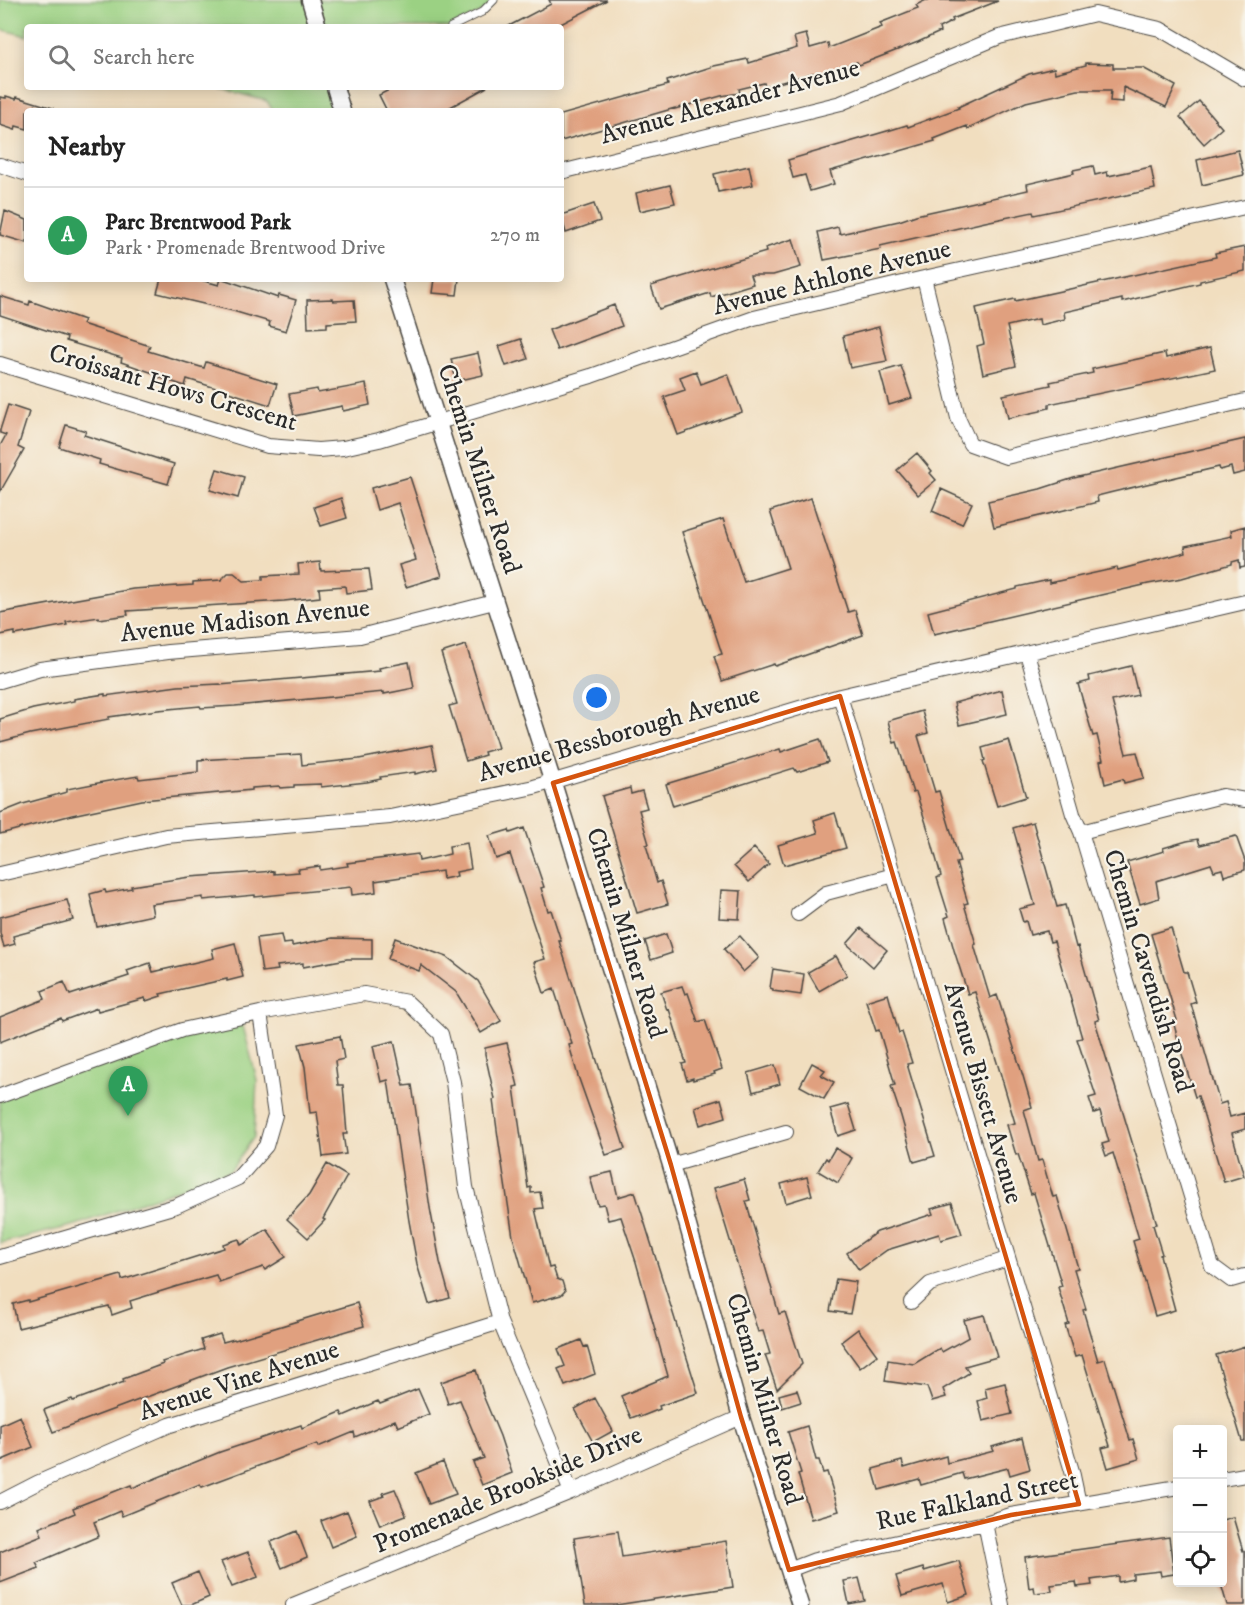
<!DOCTYPE html>
<html lang="en">
<head>
<meta charset="utf-8">
<style>
	body { margin:0; font-family:"IM FELL DW Pica",serif; background:#f2f2f2; color:#222 }
	.controls { position:absolute; right:18px; bottom:18px; display:grid; overflow:hidden; border-radius:6px; box-shadow:0 3px 15px #0003 }
	.controls button { width:54px; height:54px; display:grid; place-items:center; padding:0; border:0; border-bottom:2px solid #e0e0e0; background:#fff; color:#222; font:30px sans-serif }
	.you { position:absolute; left:597px; top:698px; width:21px; height:21px; margin:-15px; border:4px solid #fff; border-radius:50%; background:#1a73e8; box-shadow:0 0 0 9px #1a73e833 }
	.badge { display:grid; place-items:center; width:39px; height:39px; border-radius:50%; background:#ea580c; color:#fff; font-size:20px; font-weight:700 }
	.pin { position:absolute; translate:-50% -50px; filter:drop-shadow(0 2px 3px #0008) }
	.pin::after { content:''; position:absolute; top:32px; width:21px; height:18px; background:inherit; clip-path:polygon(0 0,100% 0,50% 100%) }
	.list { margin:0; padding:0; list-style:none }
	h2 { display:flex; justify-content:space-between; align-items:center; height:78px; margin:0; padding:0 24px; font-size:26px }
	h2 small { font-size:20px; font-weight:400; color:#767676 }
	.list li { display:grid; grid-template-columns:39px 1fr auto; gap:18px; align-items:center; box-sizing:border-box; height:96px; padding:0 24px; border-top:2px solid #e0e0e0 }
	.list b { display:block; font-size:22px; white-space:nowrap }
	.list p { margin:0; font-size:20px; white-space:nowrap; color:#767676 }
	.list em { font-size:20px; font-style:normal; color:#767676 }
	.icon { flex:none; width:33px; height:33px; fill:none; stroke:currentColor; stroke-width:2; stroke-linecap:round; stroke-linejoin:round }
	.map { position:relative; flex:none; width:1245px; height:1605px; overflow:hidden }
	.search { position:absolute; background:#fff; box-shadow:0 3px 15px #0003; left:24px; top:24px; width:540px; height:66px; display:flex; align-items:center; gap:15px; box-sizing:border-box; padding:0 21px; border-radius:6px; color:#767676; font-size:22px }
	.panel { position:absolute; background:#fff; box-shadow:0 3px 15px #0003; left:24px; top:108px; width:540px; height:174px; border-radius:6px }
	.map>svg:first-child { display:block }
	.park { fill:#9bd183; stroke:#637e57; stroke-width:1.5 }
	.building { fill:#e0a07f }
	.lines { fill:none; stroke-linecap:round; stroke-linejoin:round }
	.service-casing { stroke:#494641; stroke-width:9 }
	.minor-casing { stroke:#494641; stroke-width:16 }
	.tertiary-casing { stroke:#494641; stroke-width:19 }
	.service { stroke:#fff; stroke-width:7 }
	.minor { stroke:#fff; stroke-width:14 }
	.tertiary { stroke:#fff; stroke-width:16 }
	.marked { fill:none; stroke:#d5540f; stroke-width:4.5; stroke-linejoin:round }
	.labels { text-anchor:middle; dominant-baseline:central; stroke-width:4.5; stroke-linejoin:round; paint-order:stroke }
	.street-label { font-size:26px; fill:#2b2b2b; stroke:#f7f3e8 }
</style>
</head>
<body>
<div class="map">
<svg width="1245" height="1605" viewBox="0 0 1245 1605">
	<rect width="100%" height="100%" fill="#f7f3e8"/>
	<filter id="ink" filterUnits="userSpaceOnUse"><feTurbulence type="fractalNoise" baseFrequency=".0167" numOctaves="2"/><feDisplacementMap in="SourceGraphic" scale="12" xChannelSelector="R" yChannelSelector="G"/><feConvolveMatrix kernelMatrix="1 2 1 2 8 2 1 2 1" color-interpolation-filters="sRGB"/></filter>
	<filter id="wash" filterUnits="userSpaceOnUse"><feTurbulence type="fractalNoise" baseFrequency=".008" numOctaves="4" result="noise"/><feDisplacementMap in="SourceGraphic" scale="24" xChannelSelector="R" yChannelSelector="G"/><feGaussianBlur stdDeviation="1.35" result="paint"/><feColorMatrix in="noise" values="0 0 0 0 0 0 0 0 0 0 0 0 0 0 0 0 0 1.4 0 .05"/><feComposite in="paint" operator="in"/></filter>
	<g filter="url(#wash)">
		<rect width="100%" height="100%" fill="#f1debf"/>
		<path class="park" d="M0,0H494L482,12L451,27H27V36L0,29Z
			M215,87H335L342,111H273L267,101Z
			M241,1018L257,1080L254,1137L230,1171L76,1225L0,1243V1095Z"/>
		<g id="blocks">
			<path class="building" d="M549,0H607L555,27H507L551,4Z
				M926,0L998,1L952,19L953,21L939,28L940,32L918,42L859,65L857,62L814,77L813,73L765,87L764,83L739,89L740,93L721,96L675,109V108L561,141V115L668,85L667,81L714,66L748,59L749,63L797,48L794,37L806,34L810,48L828,43L829,48L882,27L880,23L918,8L916,5Z
				M1086,63L1113,64V68H1143L1176,86L1166,107L1123,87V102L1110,101L1111,90H1078L1026,102L968,129L967,126L934,139L935,141L830,171L834,184L810,191L805,175L793,178L788,160L894,129L907,125L908,127L959,108L958,107L1029,74L1054,68L1055,73L1086,65Z
				M395,87H487L443,111H387L379,95Z
				M6,96L16,99L17,97L53,108V111H27V129L16,126L15,130L0,125V97L6,98Z
				M1199,101L1222,128L1204,144L1180,117Z
				M1238,150L1244,175L1202,185L1197,160Z
				M749,166L753,185L718,192L714,174Z
				M1093,166L1095,175L1107,172L1108,176L1151,167L1155,189L1034,215L1033,212L985,222L880,246L881,249L824,260L818,232L838,227L840,234L899,221L916,215L1028,190L1027,184L1074,173L1073,170Z
				M670,185L675,203L640,211L636,193Z
				M594,204L600,221L566,233L561,215Z
				M5,211L27,220V243L0,235Z
				M793,239L801,267L773,275H750L753,284L711,297L710,293L659,309L651,286L766,252L765,248Z
				M1245,247V271L1200,281V283L1122,302V299L1064,312L1065,319L1040,325L1039,319L1007,326L1016,366L983,374L977,346L984,344L976,308L1015,299V301L1216,257L1215,253Z
				M161,279H197L219,285L221,279H223L278,298L279,295L296,300L286,331L269,326L270,322L233,311L157,293Z
				M434,279H459L457,295L432,293Z
				M0,296L29,305L30,301L84,320L82,324L150,346L148,351L204,368L206,362L277,384L270,405L187,379L185,386L158,377L159,375L121,362L122,358L66,341L67,337L0,315Z
				M333,299V301L354,300L356,321L327,323V327L308,328L307,300Z
				M614,305L622,326L557,350L549,330Z
				M879,327L887,361L850,368L843,336Z
				M521,339L528,359L506,366L499,346Z
				M1210,348L1215,369L1049,404V408L1041,410V411L1008,418L1003,395L1051,385L1050,382L1093,373L1092,369L1165,353L1166,358Z
				M478,353L483,375L456,381L451,359Z
				M901,366L912,398L889,405L880,372Z
				M696,371L701,384L728,374L742,412L678,435L664,397L685,390L680,377Z
				M366,384L370,405L343,411L342,406L294,416L289,394L317,389L318,393Z
				M8,405L29,412L18,447L24,450L0,492V446L6,435L0,433V430Z
				M66,425L86,431L84,435L174,464L168,484L99,464L100,460L59,447Z
				M1245,439V472L1233,475L1231,467L1220,470L1219,467L1113,492L1097,496L1098,502L994,527L988,501L1040,489L1074,478Z
				M917,453L932,471L930,473L936,480L918,495L897,470Z
				M217,469L244,477L238,498L210,490Z
				M410,477L442,576L406,587L399,565L416,560L398,503L377,510L371,488Z
				M941,489L972,503L962,524L932,511Z
				M341,498L347,518L321,526L314,507Z
				M811,498L848,612L855,610L863,635L775,666L774,664L722,681L714,656L722,654L682,532L723,519L744,582L788,568L770,511Z
				M1245,526V567L1240,568L1239,560L1232,562V564L1182,578L1148,584L934,634L928,612L1017,589V587L1049,580V583L1117,568L1118,570L1186,552L1185,546L1232,536L1231,530Z
				M320,562L321,571L369,569L372,590L346,593L345,586L319,588L320,597L284,601L127,611L128,615L99,619V617L66,622L67,625L15,635V632L0,635V613L133,589L193,585V582L221,580L228,573H234L244,581L263,580V576L299,574L298,564Z
				M466,645L498,748L484,752L485,755L466,761L449,706L457,704L441,653Z
				M409,662L414,688L384,694V692L235,706L201,708L200,706L158,710L109,717V719L30,734L0,742V719L33,709L74,701V699L105,694V696L178,686L220,684V685L380,671L379,668Z
				M1131,666L1138,695L1112,701L1126,754L1137,752L1144,778L1124,783L1123,779L1105,784L1100,761L1103,760L1097,735L1093,736L1078,684L1090,681L1089,676Z
				M1002,690L1007,714L959,725L954,703Z
				M922,711L928,733L918,736L935,792L939,791L960,862L956,863L968,903L964,904L976,944L974,945L990,998L997,995L1023,1076L1032,1107L1024,1110L1038,1161L1042,1160L1053,1197L1057,1196L1078,1268L1074,1269L1086,1309L1083,1310L1098,1361L1105,1359L1130,1440L1133,1439L1139,1459L1108,1468L1102,1448L1110,1446L1082,1355L1075,1357L1065,1325L1069,1324L1058,1287L1062,1286L1034,1193L1031,1194L1018,1154L1016,1155L1007,1125L1015,1123L1000,1072L975,992L968,994L954,950L945,918L949,916L937,878L941,876L930,836L916,792L913,793L897,742L894,743L888,721Z
				M820,739L828,762L797,772L794,768L673,806L666,784L780,749L781,752Z
				M1009,740L1026,797L997,806L983,761L985,760L982,748Z
				M432,745L437,769L415,774V772L380,777L381,779L367,782L321,787V784L294,785V787L280,788L279,786L252,788V790L142,800L72,815L0,834V813L23,804L67,792V789L103,782L138,776L139,779L198,772V760L301,754L302,765L359,759Z
				M630,788L631,794L642,791L647,808L639,810L649,844L646,845L657,883L661,881L668,904L637,913L602,796Z
				M835,813L846,848L784,865L778,845L818,833L814,820Z
				M1033,822L1057,907L1065,905L1076,947L1078,946L1099,1020L1095,1021L1157,1224L1153,1225L1162,1254L1160,1255L1175,1310L1155,1316L1133,1241L1139,1239L1113,1153L1106,1156L1102,1144L1109,1142L1100,1111L1094,1113L1089,1098L1096,1096L1077,1039L1082,1038L1054,941L1050,942L1047,931L1030,935L1026,921L1023,922L1019,909L1035,905L1013,828Z
				M524,828L544,887L541,888L548,911L551,910L561,941H559L625,1149L606,1155L578,1076L569,1045L572,1044L554,989L544,993L534,962L545,959L510,854L496,859L489,836L509,830L510,833Z
				M1236,836L1245,861V870L1224,876L1222,869L1214,871L1211,864L1156,881L1159,898L1140,904L1127,862L1164,851L1163,848L1187,841L1198,839L1200,845Z
				M467,843L471,869L456,872L457,876L443,879L442,871L375,881L376,892L352,895L351,887L255,897V895L203,900V897L151,904L153,915L97,927L90,894L105,890L106,893L132,888L131,886L190,877L274,871V874L299,872L298,869L320,866V870L348,866L347,863L418,854L419,861L450,854L449,846Z
				M754,848L769,864L749,882L734,866Z
				M721,890L741,891L739,919L719,918Z
				M67,900L73,920L13,936L15,944L4,947L0,933V917Z
				M861,928L887,950L873,967L847,944Z
				M1171,928L1184,972H1187L1196,1002L1191,1004L1220,1104L1226,1102L1230,1117L1245,1113V1129L1232,1133L1244,1176L1224,1182L1198,1096L1195,1097L1182,1054L1173,1021L1177,1020L1151,934Z
				M666,934L672,953L651,960L645,941Z
				M281,935L283,944L292,943V946L333,938L372,939V959H347L303,967V963L277,966L278,970L262,972L257,938Z
				M740,936L759,958L743,972L724,949Z
				M395,938L447,957L478,981L501,1021L481,1033L456,992L421,965L419,971L388,959Z
				M235,943L243,977L227,981V979L160,994L161,996L146,1001L145,998L98,1011L97,1008L62,1021L61,1018L0,1042V1017L45,999L42,991L64,982L70,995L129,976L127,971L150,963L153,972L214,958L212,949Z
				M836,956L847,975L819,991L808,972Z
				M773,969L804,974L801,995L773,991V989L770,988Z
				M682,986L685,994L688,993L698,1022L705,1020L722,1069L714,1072L715,1074L693,1080V1078L687,1080L682,1064L686,1063L669,1009L667,1010L661,992Z
				M888,994L899,1033L902,1032L912,1063L907,1064L935,1156L914,1162L901,1116L891,1086L895,1085L879,1030L876,1031L866,1001Z
				M340,1036L344,1059L335,1061L338,1085H343L347,1134H343L346,1154L323,1157L317,1112L310,1113L305,1067L299,1044Z
				M394,1041L404,1086L412,1085L430,1208L440,1262L450,1298L429,1304L417,1264L409,1221L388,1080L381,1082L373,1046Z
				M507,1043L518,1086L514,1087L528,1188L531,1187V1193L540,1192L543,1208L535,1209L549,1268L553,1267L557,1279L562,1281L565,1291L561,1295L532,1303L513,1237L498,1137L493,1100L495,1099L485,1054V1048Z
				M812,1063L825,1070L821,1075L834,1082L824,1099L800,1086Z
				M775,1065L780,1084L753,1092L748,1073Z
				M721,1099L726,1117L700,1125L695,1107Z
				M848,1104L856,1130L838,1136L830,1109Z
				M835,1148L852,1158L838,1183L818,1171L826,1158L828,1160Z
				M327,1164L347,1176L323,1219L325,1220L308,1238L287,1219L309,1195Z
				M612,1172L618,1197L635,1192L698,1393L659,1406L660,1409L640,1417L639,1415L631,1418L621,1396L668,1376L636,1262L621,1217L608,1220L604,1204L598,1205L590,1177Z
				M807,1177L812,1195L786,1203L781,1184Z
				M744,1179L750,1200L746,1201L779,1314L785,1312L802,1364L777,1389L765,1355L770,1354L763,1331L758,1332L714,1188Z
				M952,1203L962,1234L941,1240L939,1234L887,1250L859,1270L847,1253L877,1232L933,1214L931,1209Z
				M267,1229L286,1257L265,1270L263,1267L219,1282L216,1275L178,1286L130,1301L132,1308L112,1315L109,1306L18,1328L13,1304L28,1300V1302L121,1275L122,1280L224,1248L223,1244L239,1239L241,1245Z
				M836,1279L856,1282L850,1314L830,1311Z
				M357,1303L364,1326L227,1367L53,1432L44,1410L72,1399L73,1401L124,1382L123,1379L163,1364L162,1362L204,1349L201,1340L220,1334L223,1342L234,1339L235,1340Z
				M984,1315L997,1357L965,1366L969,1373L943,1389L946,1397L932,1401L927,1387L885,1381L888,1360L914,1364L940,1348L942,1352L969,1337L964,1320Z
				M858,1329L877,1355L860,1368L841,1342Z
				M581,1340L584,1347L587,1346L595,1374L565,1386L558,1369L565,1366L558,1349Z
				M1245,1346V1441H1242L1216,1355Z
				M476,1370L483,1393H482L500,1436L512,1473L482,1485L473,1462L484,1458L460,1400L448,1404L441,1382Z
				M1005,1383L1012,1414L983,1421L978,1401L987,1398L985,1388Z
				M418,1389L429,1414L398,1427L395,1420L355,1437L354,1432L318,1447L317,1444L202,1487L200,1484L122,1516L120,1511L94,1522L99,1536L36,1563L39,1568L0,1583V1552L42,1535L39,1528L75,1513L73,1508L131,1485L132,1488L220,1452L301,1425L302,1428L341,1412L343,1416L378,1401L380,1404Z
				M797,1390L801,1402L782,1408L779,1395Z
				M595,1398L613,1431L593,1442L575,1409Z
				M20,1416L33,1447L0,1461V1425Z
				M807,1426L816,1460H819L823,1473L827,1472L839,1511L811,1519L798,1474L801,1473L788,1432Z
				M1022,1438L1030,1469L1010,1475L1008,1468L964,1479L962,1473L921,1485L919,1479L879,1490L873,1469L902,1461L904,1468L946,1456L947,1463L994,1451L992,1447Z
				M443,1462L456,1494L429,1504L416,1473Z
				M395,1489L406,1515L380,1525L370,1501L384,1496L383,1493Z
				M347,1511L357,1536L331,1547L321,1521Z
				M1233,1517L1243,1551H1245V1605H1227L1221,1584H1222V1520Z
				M297,1531L307,1557L282,1568L271,1542Z
				M618,1531L622,1557L726,1541L733,1587L616,1605H585L574,1538Z
				M1169,1537L1174,1574L1161,1576L1160,1571L1133,1574V1579L1118,1582V1576L1091,1580L1092,1585L1077,1587L1076,1582L1051,1585L1052,1591L1035,1593L1034,1587L1029,1588L1025,1557Z
				M248,1552L258,1577L232,1587L221,1562Z
				M959,1561L969,1595L948,1602L943,1584L902,1596L896,1576L923,1568L924,1571Z
				M198,1572L209,1597L191,1605H182L172,1583Z
				M859,1578L865,1601L849,1604L844,1581Z"/>
		</g>
	</g>
	<g filter="url(#ink)">
		<use href="#blocks" fill-opacity="0" stroke="#494641" stroke-width="1.5"/>
		<g class="lines">
			<defs>
				<path id="service" d="M451,27L482,12L494,0"/>
				<path id="minor" d="M0,165L27,174
					M561,172L841,103L999,37L1095,14L1160,29L1245,79
					M924,278L958,418L970,444L1006,457L1245,401
					M0,364L268,446L318,450L343,448L379,440L591,376L754,318L924,278L1245,207
					M1027,653L1073,814L1081,832L1212,1266L1231,1280L1245,1276
					M0,681L40,669L168,652L360,636L494,602
					M840,696L1072,1471L1079,1504
					M1081,832L1222,796L1245,800
					M0,874L166,836L390,817L534,787L840,696L1245,602
					M798,914L826,893L894,875
					M0,1096L182,1030L260,1013L364,994L407,1002L441,1034L453,1082L466,1187L500,1322L571,1492
					M671,1165L786,1132
					M0,1257L176,1206L238,1178L266,1146L275,1115L260,1013
					M911,1302L930,1284L1007,1259
					M1222,1479L1245,1475
					M0,1502L37,1483L170,1425L500,1322
					M985,1523L1002,1605
					M789,1570L815,1560L985,1523L1011,1515L1178,1487
					M293,1605L571,1492L741,1417"/>
				<path id="tertiary" d="M310,0L318,27
					M335,87L342,111
					M392,279L553,783L671,1165L741,1417L800,1605"/>
			</defs>
			<use href="#service" class="service-casing"/>
			<use href="#minor" class="minor-casing"/>
			<use href="#tertiary" class="tertiary-casing"/>
			<use href="#service" class="service"/>
			<use href="#minor" class="minor"/>
			<use href="#tertiary" class="tertiary"/>
		</g>
	</g>
	<path class="marked" d="M840,696L1079,1504L1011,1515L789,1570L741,1417L671,1165L553,783Z"/>
	<g class="labels">
		<g class="street-label">
			<text transform="translate(730 102) rotate(-15)">Avenue Alexander Avenue</text>
			<text transform="translate(832 278) rotate(-14)">Avenue Athlone Avenue</text>
			<text transform="translate(173 388) rotate(16)">Croissant Hows Crescent</text>
			<text transform="translate(479 469) rotate(72)">Chemin Milner Road</text>
			<text transform="translate(245 621) rotate(-6)">Avenue Madison Avenue</text>
			<text transform="translate(619 734) rotate(-16)">Avenue Bessborough Avenue</text>
			<text transform="translate(626 933) rotate(73)">Chemin Milner Road</text>
			<text transform="translate(1148 971) rotate(73)">Chemin Cavendish Road</text>
			<text transform="translate(983 1093) rotate(74)">Avenue Bissett Avenue</text>
			<text transform="translate(239 1381) rotate(-18)">Avenue Vine Avenue</text>
			<text transform="translate(764 1399) rotate(74)">Chemin Milner Road</text>
			<text transform="translate(508 1490) rotate(-23)">Promenade Brookside Drive</text>
			<text transform="translate(977 1501) rotate(-12)">Rue Falkland Street</text>
		</g>
	</g>
</svg>
<div class="controls">
<button>+</button>
<button>−</button>
<button><svg class="icon" aria-label="locate" viewBox="0 0 24 24"><circle cx="12" cy="12" r="6"/><path d="M12 2v4M12 18v4M2 12h4M18 12h4"/></svg></button>
</div>
<div class="you"></div>
<div class="pin badge" style="left:128px;top:1116px;background:#2e9e5b">A</div>
<div class="search"><svg class="icon" aria-label="search" viewBox="0 0 24 24"><circle cx="10" cy="10" r="6"/><path d="M15 15l6 6"/></svg>Search here</div>
<section class="panel">
<h2>Nearby<small></small></h2>
<ul class="list">
<li><span class="badge" style="background:#2e9e5b">A</span><div><b>Parc Brentwood Park</b><p>Park · Promenade Brentwood Drive</p></div><em>270 m</em></li>
</ul>
</section>
</div>
</body>
</html>
